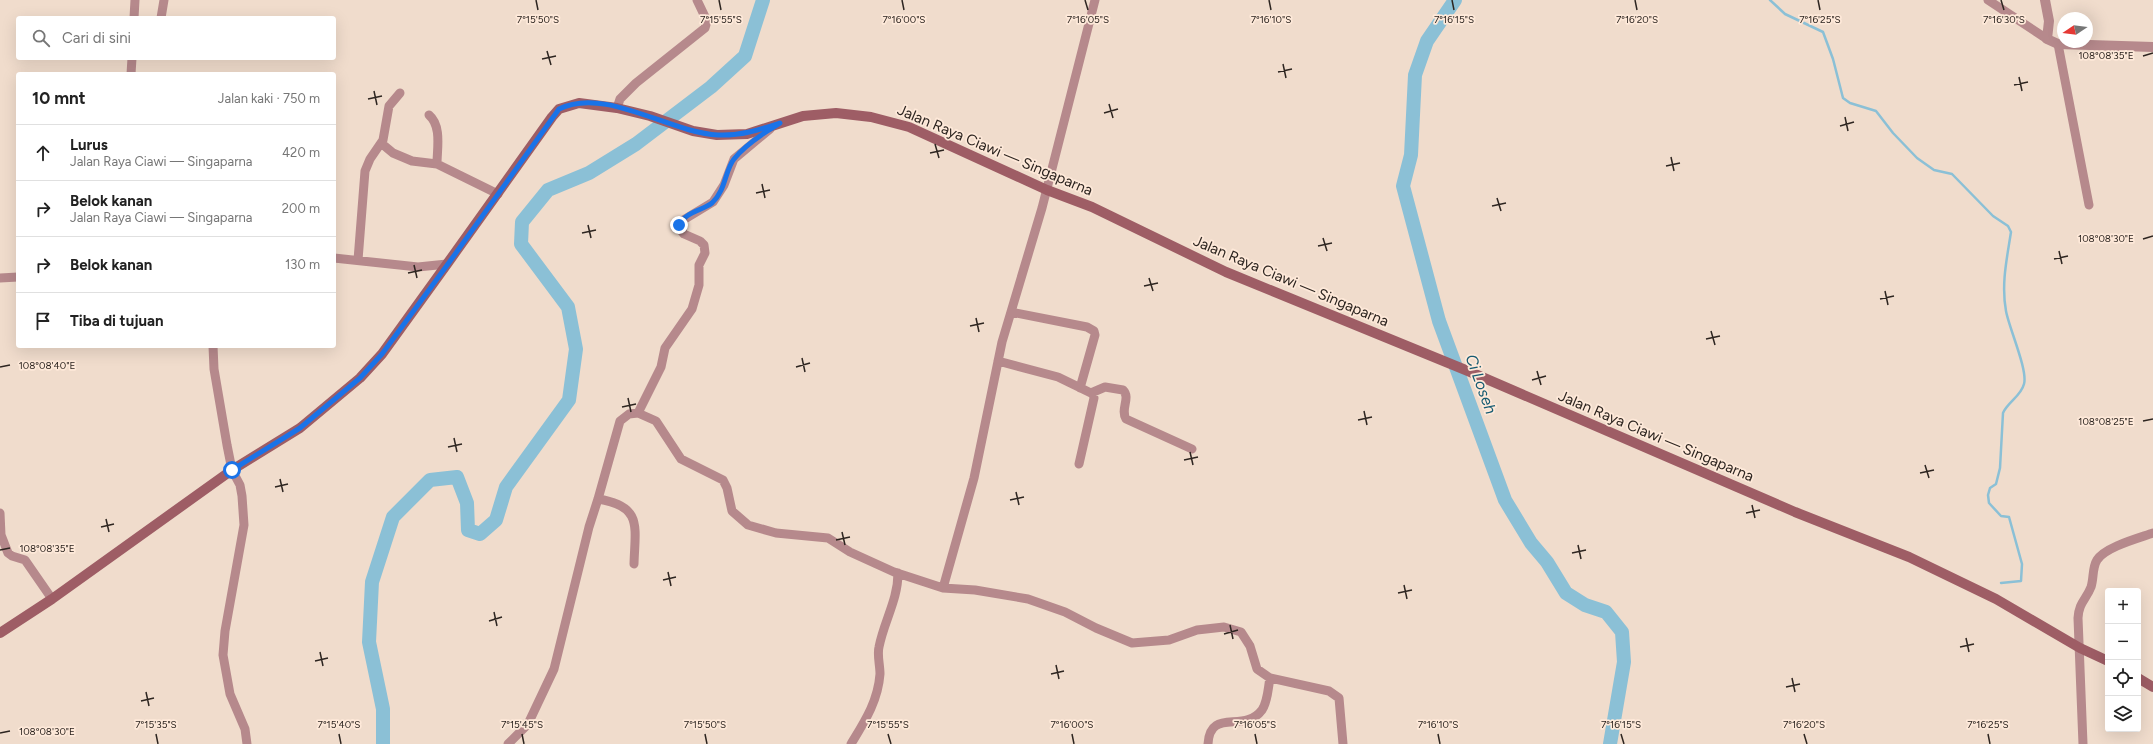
<!DOCTYPE html>
<html lang="id">
<head>
<meta charset="utf-8">
<style>
	body { margin:0; font-family:Figtree,sans-serif; background:#f6f6f6; color:#222 }
	.controls { position:absolute; right:12px; bottom:12px; display:grid; overflow:hidden; border-radius:4px; box-shadow:0 4px 16px #0002 }
	.controls button { width:36px; height:36px; display:grid; place-items:center; padding:0; border:0; border-bottom:1px solid #e0e0e0; background:#fff; color:#222; font:20px sans-serif }
	.compass { position:absolute; left:2057px; top:12px; width:36px; height:36px; border-radius:50%; background:#fff; box-shadow:0 4px 16px #0002; rotate:257deg }
	.stop { position:absolute; width:12px; height:12px; margin:-9px; border:3px solid #1a73e8; border-radius:50%; background:#fff }
	.stop.end { background:#1a73e8; border-color:#fff; box-shadow:0 1px 4px #0008 }
	.list { margin:0; padding:0; list-style:none }
	h2 { display:flex; justify-content:space-between; align-items:center; height:52px; margin:0; padding:0 16px; font-size:17px }
	h2 small { font-size:13px; font-weight:400; color:#767676 }
	.list li { display:grid; grid-template-columns:26px 1fr auto; gap:12px; align-items:center; box-sizing:border-box; height:56px; padding:0 16px; border-top:1px solid #e0e0e0 }
	.list b { display:block; font-size:15px; white-space:nowrap }
	.list p { margin:0; font-size:13px; white-space:nowrap; color:#767676 }
	.list em { font-size:13px; font-style:normal; color:#767676 }
	.icon { flex:none; width:22px; height:22px; fill:none; stroke:currentColor; stroke-width:2; stroke-linecap:round; stroke-linejoin:round }
	.map { position:relative; flex:none; width:2153px; height:744px; overflow:hidden }
	.search { position:absolute; background:#fff; box-shadow:0 4px 16px #0002; left:16px; top:16px; width:320px; height:44px; display:flex; align-items:center; gap:10px; box-sizing:border-box; padding:0 14px; border-radius:4px; color:#767676; font-size:15px }
	.panel { position:absolute; background:#fff; box-shadow:0 4px 16px #0002; left:16px; top:72px; width:320px; height:276px; border-radius:4px }
	.map>svg:first-child { display:block }
	.lines { fill:none; stroke-linecap:round; stroke-linejoin:round }
	.stream { stroke:#8bc0d6; stroke-width:2.5 }
	.river { stroke:#8bc0d6; stroke-width:14 }
	.minor { stroke:#b6898c; stroke-width:9 }
	.tertiary { stroke:#b6898c; stroke-width:10 }
	.secondary { stroke:#9e5d65; stroke-width:10 }
	.route { stroke:#1a73e8; stroke-width:5 }
	.ticks { fill:none; stroke:#2d2520; stroke-width:1.5 }
	.labels { text-anchor:middle; dominant-baseline:central; stroke-width:3.5; stroke-linejoin:round; paint-order:stroke }
	.street-label { font-size:15px; fill:#2d2520; stroke:#fee9d9 }
	.water-label { font-size:16px; font-style:italic; fill:#165b72; stroke:#fee9d9 }
	.ticks-label { font-size:10px; text-anchor:middle; fill:#2d2520; stroke:#fee9d9; stroke-width:3.5; stroke-linejoin:round; paint-order:stroke }
</style>
</head>
<body>
<div class="map">
<svg width="2153" height="744" viewBox="0 0 2153 744">
	<rect width="100%" height="100%" fill="#f0dccc"/>
	<g class="lines">
		<path class="stream" d="M1770,0L1785,14L1823,32L1833,59L1843,98L1850,103L1876,111L1893,133L1917,158L1934,170L1952,174L1993,216L2008,226L2011,232C2007,258 2001,284 2006,311C2009,328 2028,370 2024,384C2021,396 2008,402 2003,413L2000,468L1996,484L1990,488L1988,495L1989,503L2001,516L2009,517L2022,564L2021,581L2001,583"/>
		<path class="river" d="M1455,0L1427,41L1415,75L1411,155L1403,186L1439,321L1505,500L1531,543L1547,562L1566,593L1585,605L1606,612L1622,632L1624,662L1610,744
			M383,744V709L369,642L372,582L393,517L430,480L457,477L467,503L468,530L480,534L496,520L506,487L569,400L576,349L568,307L521,244L522,222L548,190L589,173L636,144L711,87L745,56L763,0"/>
		<path class="minor" d="M1988,0L2047,39
			M134,18L135,0
			M161,18L164,0
			M2058,44L2089,205
			M131,74L132,58
			M617,108L620,99L636,83L705,28L707,21L697,0
			M429,115C442,126 437,149 437,164
			M381,143L393,153L412,161L437,164L498,194
			M334,258L418,267L447,264
			M358,260L365,171L370,159L383,140L389,106L400,93
			M0,278L18,277
			M1011,312L1087,327L1094,331L1095,335L1080,388
			M213,346L214,369L227,445L232,470L240,485L242,496L244,525L225,631L223,655L230,694L245,729L247,744
			M998,361L1058,377L1093,394L1094,398L1079,464
			M1091,393L1105,387L1123,390C1131,398 1120,409 1126,419L1192,449
			M638,413L661,367L665,348L692,309L699,285V265L705,253L704,245L700,241L684,234L679,228L680,222L713,202L724,185L734,159L770,129
			M598,499C643,506 635,527 634,564
			M0,513L1,535L8,553L12,556L25,560L52,599
			M943,588L974,478L1002,342L1042,208L1095,0
			M508,744L528,724L554,669L589,527L598,499L620,421L629,414L638,413L656,421L681,459L723,480L727,488L732,511L748,525L776,533L828,538L850,552L894,572L943,588L975,590L1028,599L1065,612L1096,628L1132,643L1169,640L1197,630L1224,627L1241,632L1250,646L1257,669L1270,678L1329,691L1339,698L1343,744
			M851,744C865,721 878,701 880,674C880,665 877,655 879,647C884,621 898,600 898,573
			M1208,744C1210,707 1244,734 1262,710C1268,701 1268,688 1270,678
			M2083,744L2078,618C2079,602 2086,600 2091,587C2094,578 2092,568 2097,560C2105,547 2139,538 2153,533"/>
		<path class="tertiary" d="M2045,0L2049,21L2047,39L2058,44L2153,47"/>
		<path class="secondary" d="M0,633L52,599L232,470L300,428L360,378L382,354L447,264L552,117L559,109L579,103L617,108L650,116L693,131L717,135L747,134L803,116L836,113L871,117L909,127L1047,190L1092,207L1226,272L1468,371L1795,512L1909,557L1996,599L2080,648L2108,661
			M2138,678L2153,687"/>
	</g>
	<g class="lines">
		<path class="route" d="M232,470L300,428L360,378L382,354L448,264L559,109C605,86 670,133 718,135C740,136 759,130 780,123C765,132 744,146 734,159C725,170 726,190 712,203C703,210 684,213 679,225"/>
	</g>
	<path class="ticks" d="M536,0L538,10M719,0L721,10M902,0L904,10M1085,0L1088,10M1269,0L1271,10M1452,0L1454,10M1635,0L1637,10M1818,0L1820,10M2001,0L2004,10M547,51L551,65M2143,56L2153,53M542,59L556,56M1283,64L1286,78M1278,72L1292,69M2019,77L2022,91M2014,85L2028,82M374,91L377,105M368,99L382,96M1109,104L1113,118M1104,113L1118,109M1845,117L1848,131M1840,126L1854,122M935,144L939,158M930,153L944,150M1671,157L1674,171M1666,166L1680,163M762,184L765,198M756,193L770,190M1497,198L1501,211M1492,206L1506,203M588,225L591,238M582,233L596,230M1323,238L1327,251M2143,239L2153,236M1318,246L1332,243M2059,251L2062,264M2054,259L2068,256M414,265L417,278M408,273L422,270M1149,278L1153,291M1144,286L1158,283M1885,291L1888,305M1880,299L1894,296M976,318L979,332M970,326L984,323M1711,331L1715,345M1706,339L1720,336M802,358L805,372M0,367L10,365M796,367L810,363M1537,371L1541,385M1532,380L1546,376M628,398L631,412M622,407L636,404M1364,411L1367,425M1358,420L1372,417M2143,421L2153,419M454,438L457,452M448,447L462,444M1190,452L1193,465M1184,460L1198,457M1925,465L1929,478M1920,473L1934,470M280,479L283,492M275,487L288,484M1016,492L1019,505M1010,500L1024,497M1752,505L1755,518M1746,513L1760,510M106,519L109,532M101,527L114,524M842,532L845,545M836,540L850,537M1578,545L1581,559M0,550L10,548M1572,553L1586,550M668,572L671,586M663,580L676,577M1404,585L1407,599M1398,593L1412,590M494,612L497,626M489,621L502,617M1230,625L1233,639M1224,634L1238,630M1966,638L1969,652M1960,647L1974,644M320,652L323,666M315,661L328,658M1056,665L1059,679M1051,674L1064,671M1792,678L1795,692M1786,687L1800,684M146,692L149,706M141,701L154,698M0,733L10,731M156,734L158,744M339,734L341,744M522,734L524,744M705,734L707,744M888,734L891,744M1072,734L1074,744M1255,734L1257,744M1438,734L1440,744M1621,734L1624,744M1804,734L1807,744M1988,734L1990,744"/>
	<g class="labels">
		<g class="street-label">
			<text transform="translate(995 150) rotate(23)">Jalan Raya Ciawi — Singaparna</text>
			<text transform="translate(1291 281) rotate(23)">Jalan Raya Ciawi — Singaparna</text>
			<text transform="translate(1656 436) rotate(23)">Jalan Raya Ciawi — Singaparna</text>
		</g>
		<g class="water-label">
			<text transform="translate(1481 384) rotate(70)">Ci Loseh</text>
		</g>
	</g>
	<g class="ticks-label">
		<text x="538" y="23">7°15'50"S</text>
		<text x="721" y="23">7°15'55"S</text>
		<text x="904" y="23">7°16'00"S</text>
		<text x="1088" y="23">7°16'05"S</text>
		<text x="1271" y="23">7°16'10"S</text>
		<text x="1454" y="23">7°16'15"S</text>
		<text x="1637" y="23">7°16'20"S</text>
		<text x="1820" y="23">7°16'25"S</text>
		<text x="2004" y="23">7°16'30"S</text>
		<text x="2106" y="59">108°08'35"E</text>
		<text x="2106" y="242">108°08'30"E</text>
		<text x="47" y="369">108°08'40"E</text>
		<text x="2106" y="425">108°08'25"E</text>
		<text x="47" y="552">108°08'35"E</text>
		<text x="156" y="728">7°15'35"S</text>
		<text x="339" y="728">7°15'40"S</text>
		<text x="522" y="728">7°15'45"S</text>
		<text x="705" y="728">7°15'50"S</text>
		<text x="888" y="728">7°15'55"S</text>
		<text x="1072" y="728">7°16'00"S</text>
		<text x="1255" y="728">7°16'05"S</text>
		<text x="1438" y="728">7°16'10"S</text>
		<text x="1621" y="728">7°16'15"S</text>
		<text x="1804" y="728">7°16'20"S</text>
		<text x="1988" y="728">7°16'25"S</text>
		<text x="47" y="735">108°08'30"E</text>
	</g>
</svg>
<div class="controls">
<button>+</button>
<button>−</button>
<button><svg class="icon" aria-label="locate" viewBox="0 0 24 24"><circle cx="12" cy="12" r="6"/><path d="M12 2v4M12 18v4M2 12h4M18 12h4"/></svg></button>
<button><svg class="icon" aria-label="layers" viewBox="0 0 24 24"><path d="M12 4l9 5-9 5-9-5zM3 14l9 5 9-5"/></svg></button>
</div>
<svg class="compass" viewBox="-18 -18 36 36"><path d="M0-13l5 13h-10z" fill="#e53935"/><path d="M0 13l5-13h-10z" fill="#767676"/></svg>
<div class="stop" style="left:232px;top:470px"></div>
<div class="stop end" style="left:679px;top:225px"></div>
<div class="search"><svg class="icon" aria-label="search" viewBox="0 0 24 24"><circle cx="10" cy="10" r="6"/><path d="M15 15l6 6"/></svg>Cari di sini</div>
<section class="panel">
<h2>10 mnt<small>Jalan kaki · 750 m</small></h2>
<ul class="list">
<li><svg class="icon" aria-label="ahead" viewBox="0 0 24 24"><path d="M12 20V5M6 11l6-6 6 6"/></svg><div><b>Lurus</b><p>Jalan Raya Ciawi — Singaparna</p></div><em>420 m</em></li>
<li><svg class="icon" aria-label="right" viewBox="0 0 24 24"><path d="M7 20v-9h11M14 6l5 5-5 5"/></svg><div><b>Belok kanan</b><p>Jalan Raya Ciawi — Singaparna</p></div><em>200 m</em></li>
<li><svg class="icon" aria-label="right" viewBox="0 0 24 24"><path d="M7 20v-9h11M14 6l5 5-5 5"/></svg><div><b>Belok kanan</b></div><em>130 m</em></li>
<li><svg class="icon" aria-label="arrive" viewBox="0 0 24 24"><path d="M6 21V4h12l-3 4 3 4H6"/></svg><div><b>Tiba di tujuan</b></div></li>
</ul>
</section>
</div>
</body>
</html>
